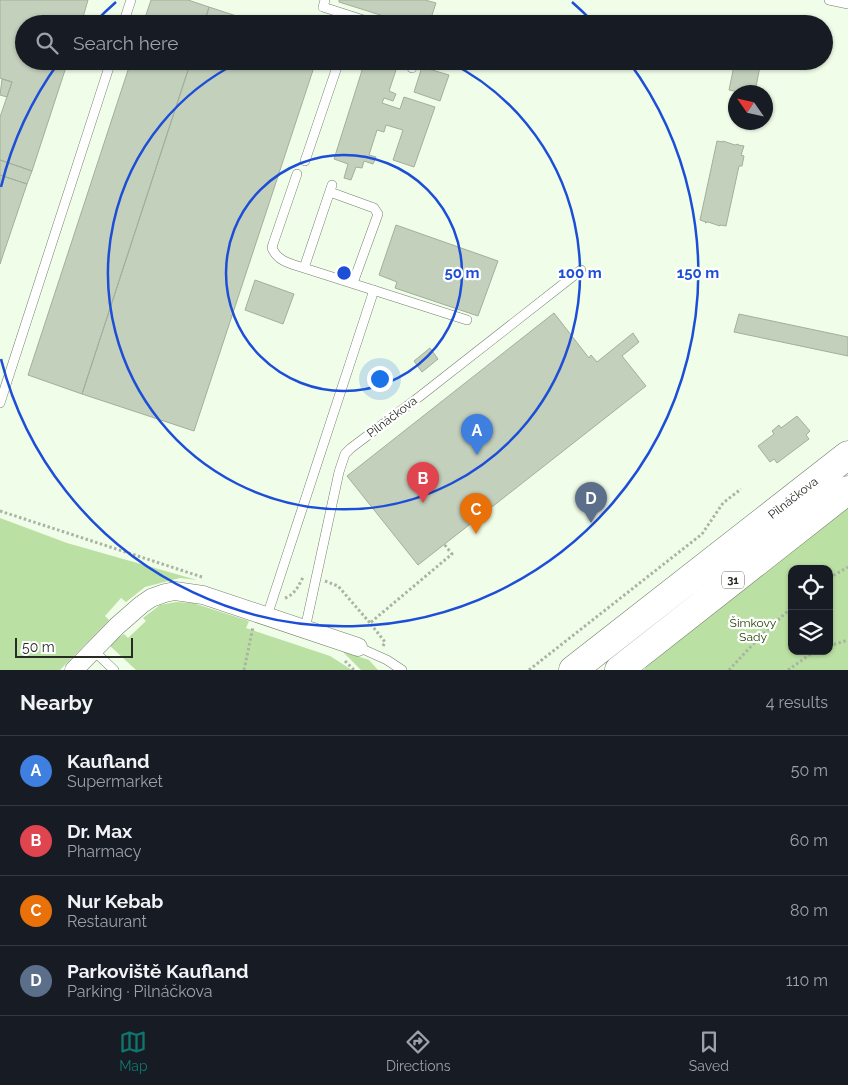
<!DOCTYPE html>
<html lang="en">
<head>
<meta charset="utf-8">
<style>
	body { margin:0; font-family:Raleway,sans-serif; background:#242831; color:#f1f3f6 }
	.controls { position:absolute; right:15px; bottom:15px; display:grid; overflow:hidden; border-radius:10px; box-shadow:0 1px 4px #0004 }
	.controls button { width:45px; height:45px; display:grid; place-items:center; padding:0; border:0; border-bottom:1px solid #363941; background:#171b24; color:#f1f3f6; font:25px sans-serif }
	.compass { position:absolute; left:728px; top:85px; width:45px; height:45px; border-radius:50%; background:#171b24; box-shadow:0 1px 4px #0004; rotate:304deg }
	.scale { position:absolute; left:15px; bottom:12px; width:118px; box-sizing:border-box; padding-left:5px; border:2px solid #272c24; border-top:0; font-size:14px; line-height:18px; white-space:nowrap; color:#272c24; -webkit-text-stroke:4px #fff; paint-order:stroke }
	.you { position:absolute; left:379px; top:378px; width:18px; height:18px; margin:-12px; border:4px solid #fff; border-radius:50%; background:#1a73e8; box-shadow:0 0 0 8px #1a73e833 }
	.badge { display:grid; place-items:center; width:32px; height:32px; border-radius:50%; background:#0f766e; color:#fff; font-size:16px; font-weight:700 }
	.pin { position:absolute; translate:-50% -41px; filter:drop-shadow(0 1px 2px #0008) }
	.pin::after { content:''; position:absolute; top:26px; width:18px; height:15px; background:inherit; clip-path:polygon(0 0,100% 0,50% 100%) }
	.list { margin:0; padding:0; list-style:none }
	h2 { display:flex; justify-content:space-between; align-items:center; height:65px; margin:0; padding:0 20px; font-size:21px }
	h2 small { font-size:16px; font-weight:400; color:#9ea1a6 }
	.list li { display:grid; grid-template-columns:32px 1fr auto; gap:15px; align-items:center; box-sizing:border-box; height:70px; padding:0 20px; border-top:1px solid #363941 }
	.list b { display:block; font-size:19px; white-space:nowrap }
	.list p { margin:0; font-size:16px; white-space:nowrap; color:#9ea1a6 }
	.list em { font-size:16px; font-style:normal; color:#9ea1a6 }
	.icon { flex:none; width:28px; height:28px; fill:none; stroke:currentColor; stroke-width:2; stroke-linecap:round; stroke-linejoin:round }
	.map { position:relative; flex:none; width:848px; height:670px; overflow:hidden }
	.search { position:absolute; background:#171b24; box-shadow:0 1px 4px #0004; left:15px; right:15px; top:15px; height:55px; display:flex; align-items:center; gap:12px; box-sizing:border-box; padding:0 18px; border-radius:28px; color:#9ea1a6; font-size:19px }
	.sheet { height:345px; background:#171b24 }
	nav { display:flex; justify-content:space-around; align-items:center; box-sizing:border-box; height:70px; border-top:1px solid #363941; background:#171b24; font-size:14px; color:#9ea1a6 }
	nav a { display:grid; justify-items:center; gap:2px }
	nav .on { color:#0f766e }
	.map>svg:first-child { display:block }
	.green { fill:#bbe0a3; fill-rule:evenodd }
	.building { fill:#c3d0bc; stroke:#a3af9c }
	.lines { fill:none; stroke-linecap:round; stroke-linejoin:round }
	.lane-casing { stroke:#747f6d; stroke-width:10 }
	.street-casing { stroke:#747f6d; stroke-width:19 }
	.primary-casing { stroke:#747f6d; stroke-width:29 }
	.path { stroke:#a9b4a3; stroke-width:3; stroke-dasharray:2.5 2.5; stroke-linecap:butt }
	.lane { stroke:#fff; stroke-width:9 }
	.street { stroke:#fff; stroke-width:18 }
	.primary { stroke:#fff; stroke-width:28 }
	.ring { fill:none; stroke:#1d4ed8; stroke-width:2.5 }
	.labels { text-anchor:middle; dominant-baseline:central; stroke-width:4.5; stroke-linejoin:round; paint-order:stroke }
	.shield { fill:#fff; stroke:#686b66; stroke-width:1 }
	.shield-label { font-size:11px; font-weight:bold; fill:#272c24 }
	.street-label { font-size:12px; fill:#272c24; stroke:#fff }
	.park-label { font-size:12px; fill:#224300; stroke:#fff }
	.centre { fill:#1d4ed8; stroke:#fff; stroke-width:2.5 }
	.ring-label { font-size:15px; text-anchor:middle; font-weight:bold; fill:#1d4ed8; stroke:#fff; stroke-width:4.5; stroke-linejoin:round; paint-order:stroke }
</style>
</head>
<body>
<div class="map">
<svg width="848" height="670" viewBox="0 0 848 670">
	<rect width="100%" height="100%" fill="#f0fde8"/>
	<path class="green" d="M848,505V670H644L654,657ZM792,569H829V651H792Z
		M0,518L67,543L197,580L180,578L145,587L126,602L121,598L105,616L109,620L60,670H0Z
		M176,602L193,603L249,621L246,628L330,656L352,670H136L109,645L124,634L128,638L146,621L143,618L160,605Z
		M342,651L369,660L378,670H361Z"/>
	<path class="building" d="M0,0H88L81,24H24V61H68L32,171L0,160V117L12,82L0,78Z
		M151,0H188L209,7L204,24H143Z
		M339,0H425L436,3L429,24H409L339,2Z
		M209,7L261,24H204Z
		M131,61H191L82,394L28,375Z
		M191,61H316L194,431L82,394Z
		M365,61L406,62L404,69L397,67L389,91L396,94L393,101L384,98L382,103L400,109L404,97L435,107L414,167L393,160L403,130L386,125L384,132L377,130L369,155L376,157L373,164L364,161L362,168L356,167L351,180L344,178L348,164L334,159Z
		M735,61H761L755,92H738L729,90Z
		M422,67L449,75L440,101L414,92Z
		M2,79L12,82L7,97L0,95Z
		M717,141L723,142V141L735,145L738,144V145L744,146L741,155L744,156L742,166H739L726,226L720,225V226L708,222L705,223L706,222L700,220Z
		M0,160L32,171L27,184L0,175Z
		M0,175L27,184L0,264Z
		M396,225L498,261L478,316L395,288L397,282L379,275Z
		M255,280L294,294L283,324L245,310Z
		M554,313L589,358L591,355L597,362L633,333L639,342L622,356L646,386L418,565L347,476Z
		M739,314L848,337V356L734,332Z
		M430,348L438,359L422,372L414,361Z
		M797,416L810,431L806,435L809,439L777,463L774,459L770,462L758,446L774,434L772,431L779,425L781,428Z"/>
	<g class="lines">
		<defs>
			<path id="lane" d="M325,0L323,7L376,24
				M829,0L848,4
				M123,24L131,0
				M412,68L414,61
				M305,161L339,61
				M297,174L273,244L272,248C278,262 292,264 304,268L467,320
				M330,192L374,208L378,214L353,283
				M304,268L332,185
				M0,403L111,61
				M267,616L374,290
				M305,629L339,472L345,454L351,448L419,397L581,270
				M358,647L387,660L402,670
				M93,650L114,670"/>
			<path id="street" d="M74,670L117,626L141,605L151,598L165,593L175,591L203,595L358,647"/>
			<path id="primary" d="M573,670L848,455
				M619,670L848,490"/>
		</defs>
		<use href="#lane" class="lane-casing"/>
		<use href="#street" class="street-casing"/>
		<use href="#primary" class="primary-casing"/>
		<path class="path" d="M0,511L202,577
			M829,578L848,567
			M325,581L338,586L370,623
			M285,598C294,595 299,586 303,577
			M383,646L385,642L370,623L452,554L444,544
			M829,646L848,640
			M345,661L354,670
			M244,670L253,627
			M529,670L702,534L723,503L741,489
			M729,670L756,641L792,607
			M788,670L815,651"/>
		<use href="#lane" class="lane"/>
		<use href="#street" class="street"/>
		<use href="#primary" class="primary"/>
	</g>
	<g class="ring">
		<circle cx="344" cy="273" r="118"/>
		<path d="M449 62A236 236 0 1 1 239 62"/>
		<path d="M1 187A354 354 0 0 1 59 62M94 23A354 354 0 0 1 116 2M572 2A354 354 0 0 1 594 23M629 62A354 354 0 1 1 1 359"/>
	</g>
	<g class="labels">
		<rect class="shield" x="722" y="571.5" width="22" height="17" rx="4"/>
		<g class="shield-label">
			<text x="733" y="580">31</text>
		</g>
		<g class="street-label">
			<text transform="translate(392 417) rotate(-37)">Pilnáčkova</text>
			<text transform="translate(793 498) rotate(-38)">Pilnáčkova</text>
		</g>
		<g class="park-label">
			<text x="753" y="623">Šimkovy<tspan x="753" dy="14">Sady</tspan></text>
		</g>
	</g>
	<circle cx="344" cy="273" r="8" class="centre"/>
	<g class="ring-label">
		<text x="462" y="278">50 m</text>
		<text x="580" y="278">100 m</text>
		<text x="698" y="278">150 m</text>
	</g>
</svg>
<div class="controls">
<button><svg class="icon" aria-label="locate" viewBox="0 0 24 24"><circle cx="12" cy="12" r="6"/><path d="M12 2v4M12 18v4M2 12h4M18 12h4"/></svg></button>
<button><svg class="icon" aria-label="layers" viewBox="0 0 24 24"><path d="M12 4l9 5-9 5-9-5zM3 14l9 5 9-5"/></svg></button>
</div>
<svg class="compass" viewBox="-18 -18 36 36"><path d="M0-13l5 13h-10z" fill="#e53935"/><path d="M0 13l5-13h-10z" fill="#9ea1a6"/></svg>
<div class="scale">50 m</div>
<div class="you"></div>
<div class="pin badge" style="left:477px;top:455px;background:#3f7fe0">A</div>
<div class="pin badge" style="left:423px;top:503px;background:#e0444e">B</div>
<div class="pin badge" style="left:476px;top:534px;background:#e8710a">C</div>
<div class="pin badge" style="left:591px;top:523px;background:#5c6f8a">D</div>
<div class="search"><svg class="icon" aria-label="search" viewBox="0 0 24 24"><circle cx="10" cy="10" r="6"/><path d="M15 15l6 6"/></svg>Search here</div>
</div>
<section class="sheet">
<h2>Nearby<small>4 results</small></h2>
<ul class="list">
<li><span class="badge" style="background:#3f7fe0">A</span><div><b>Kaufland</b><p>Supermarket</p></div><em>50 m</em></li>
<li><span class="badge" style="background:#e0444e">B</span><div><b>Dr. Max</b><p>Pharmacy</p></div><em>60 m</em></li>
<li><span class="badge" style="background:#e8710a">C</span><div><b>Nur Kebab</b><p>Restaurant</p></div><em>80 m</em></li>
<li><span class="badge" style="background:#5c6f8a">D</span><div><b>Parkoviště Kaufland</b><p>Parking · Pilnáčkova</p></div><em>110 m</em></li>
</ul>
</section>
<nav>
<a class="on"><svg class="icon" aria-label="map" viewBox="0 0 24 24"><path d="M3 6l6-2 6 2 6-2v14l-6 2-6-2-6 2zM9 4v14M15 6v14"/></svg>Map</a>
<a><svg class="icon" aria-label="directions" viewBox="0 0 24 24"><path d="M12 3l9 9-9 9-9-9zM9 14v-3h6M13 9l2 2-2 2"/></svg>Directions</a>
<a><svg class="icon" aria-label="saved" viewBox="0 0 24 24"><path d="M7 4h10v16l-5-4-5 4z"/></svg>Saved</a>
</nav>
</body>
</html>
